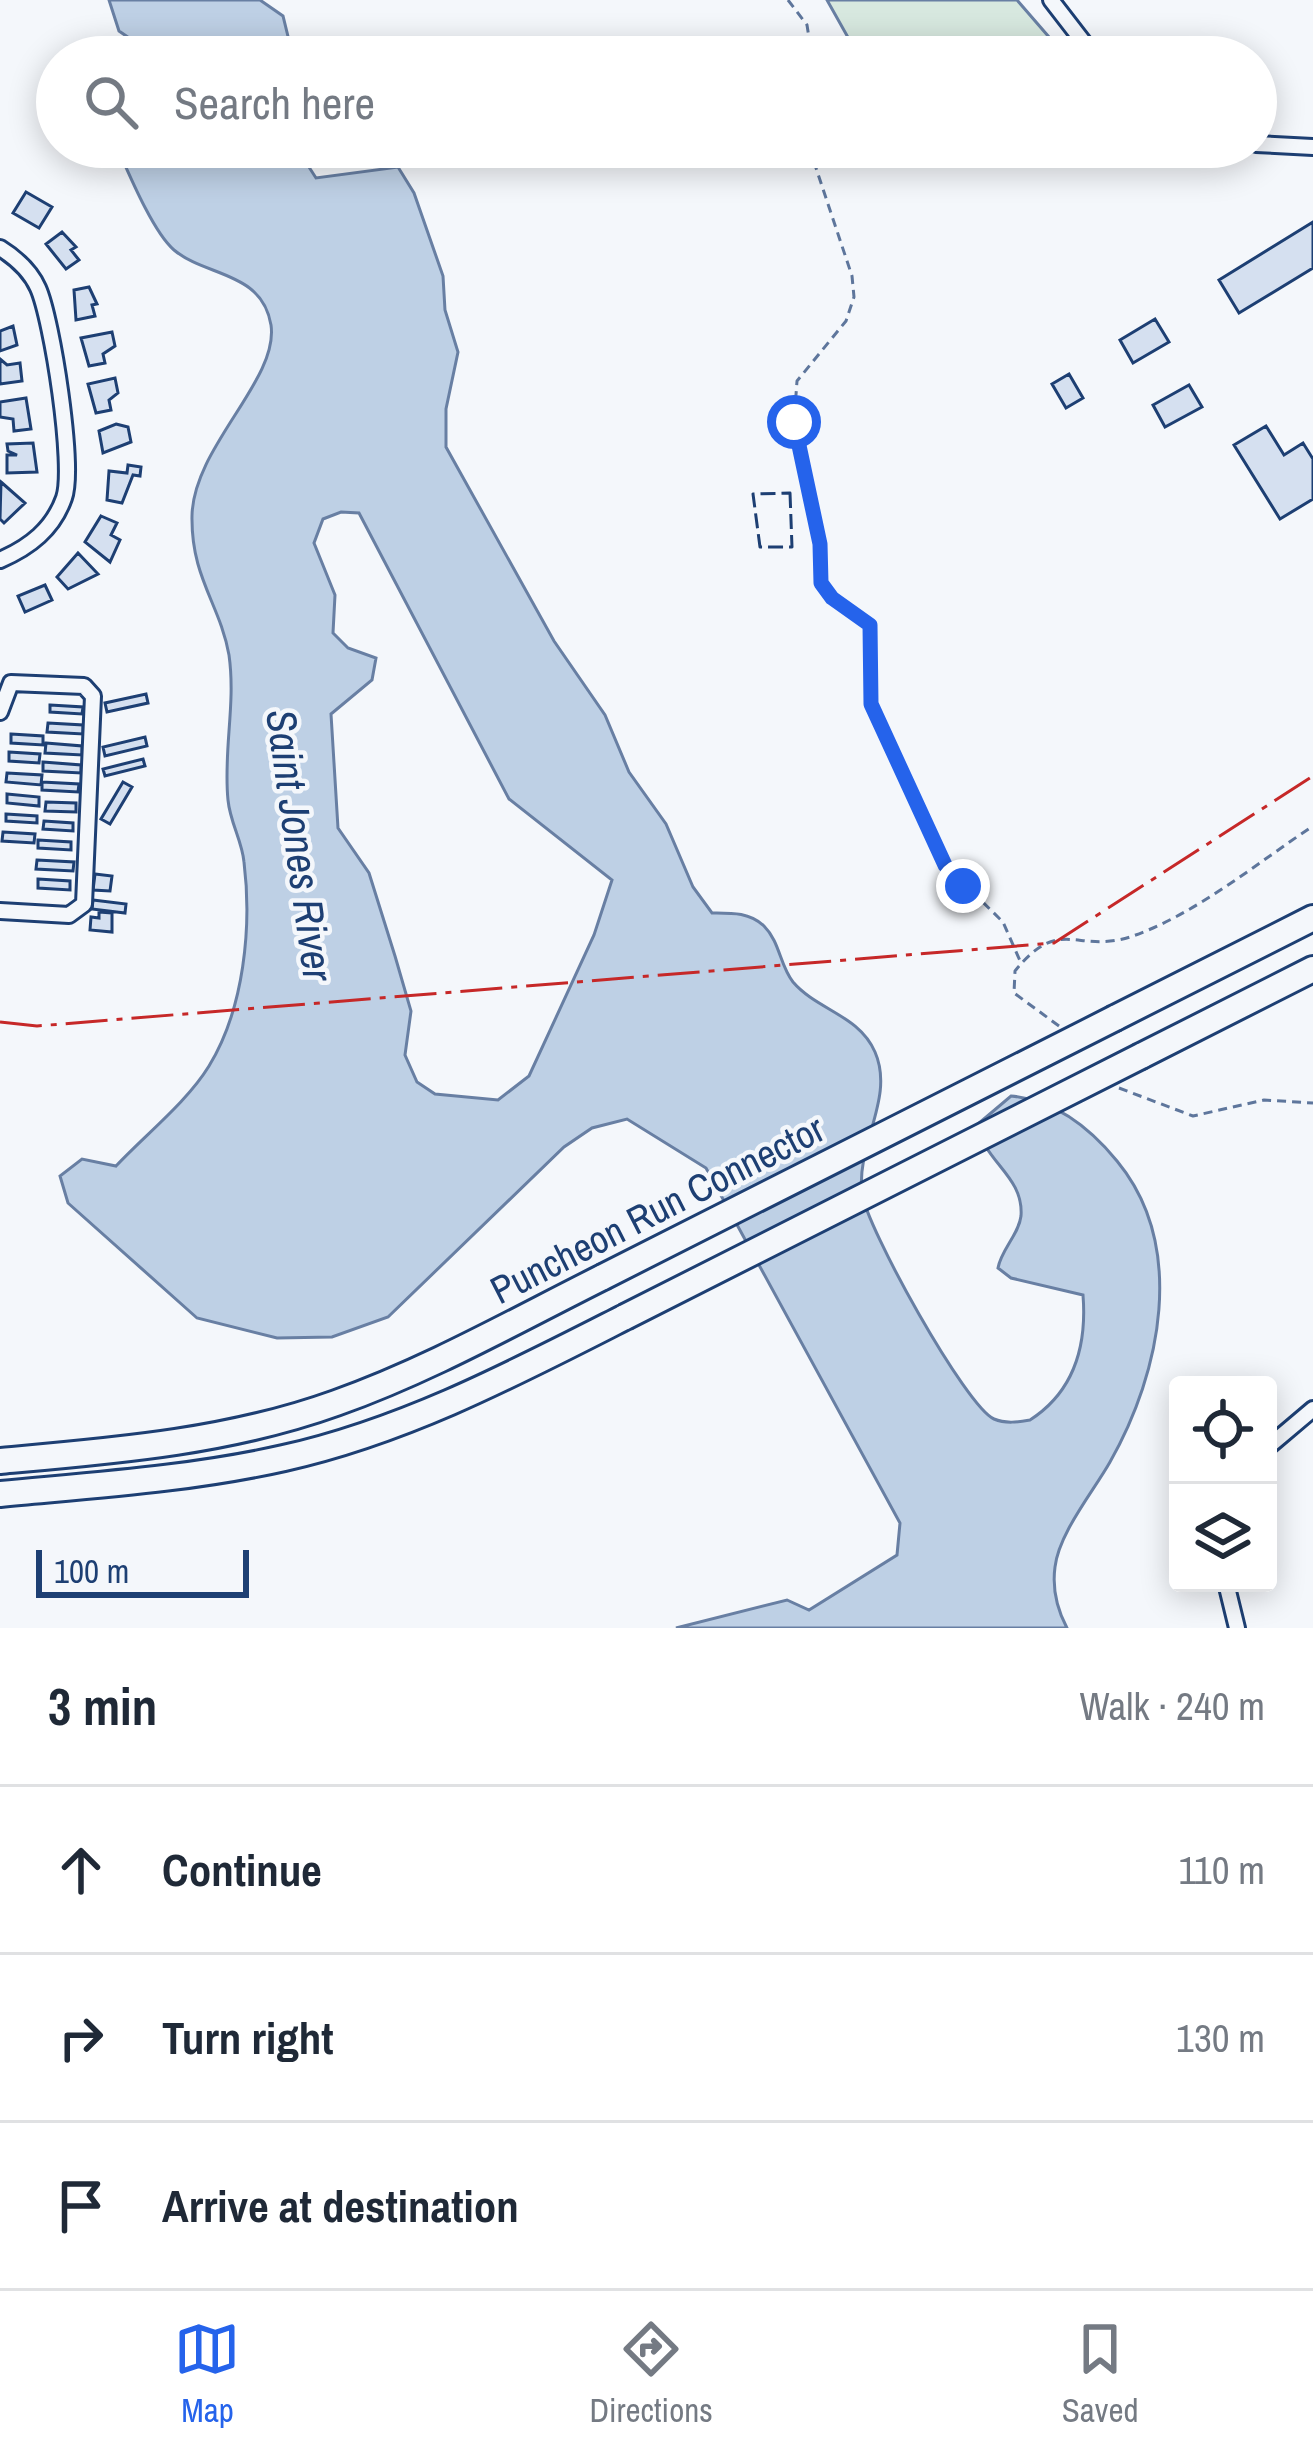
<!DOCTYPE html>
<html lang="en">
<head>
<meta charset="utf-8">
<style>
	body { margin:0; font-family:"Archivo Narrow",sans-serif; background:#f2f2f3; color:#1f2937 }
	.controls { position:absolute; right:36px; bottom:36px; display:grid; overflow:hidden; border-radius:12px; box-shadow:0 6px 30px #0003 }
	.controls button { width:108px; height:108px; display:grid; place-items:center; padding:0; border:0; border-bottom:3px solid #e0e1e3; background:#fff; color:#1f2937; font:60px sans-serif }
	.scale { position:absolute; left:36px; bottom:30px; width:213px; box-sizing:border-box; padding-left:12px; border:6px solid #1d3f73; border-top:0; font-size:33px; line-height:42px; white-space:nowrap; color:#1d3f73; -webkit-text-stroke:9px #f4f7fb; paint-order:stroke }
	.stop { position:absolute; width:36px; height:36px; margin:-27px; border:9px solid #2563eb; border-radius:50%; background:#fff }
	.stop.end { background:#2563eb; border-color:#fff; box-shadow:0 3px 12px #0008 }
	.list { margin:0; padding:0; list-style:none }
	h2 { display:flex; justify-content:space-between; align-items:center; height:156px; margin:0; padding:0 48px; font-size:51px }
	h2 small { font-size:39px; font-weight:400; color:#747a83 }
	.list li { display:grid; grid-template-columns:78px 1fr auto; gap:36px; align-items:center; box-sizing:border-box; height:168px; padding:0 48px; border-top:3px solid #e0e1e3 }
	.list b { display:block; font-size:45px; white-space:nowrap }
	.list em { font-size:39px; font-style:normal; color:#747a83 }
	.icon { flex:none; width:66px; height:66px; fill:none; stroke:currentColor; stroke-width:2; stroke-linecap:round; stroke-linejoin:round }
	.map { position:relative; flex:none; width:1313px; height:1628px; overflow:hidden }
	.search { position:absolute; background:#fff; box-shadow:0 6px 30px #0003; left:36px; right:36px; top:36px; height:132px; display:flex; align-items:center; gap:30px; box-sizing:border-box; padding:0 42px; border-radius:66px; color:#747a83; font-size:45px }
	.sheet { height:660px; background:#fff }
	nav { display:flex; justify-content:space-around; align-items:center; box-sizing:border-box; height:168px; border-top:3px solid #e0e1e3; background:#fff; font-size:33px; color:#747a83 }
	nav a { display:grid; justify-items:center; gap:6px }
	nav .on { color:#2563eb }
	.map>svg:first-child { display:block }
	.green { fill:#d7e8df; stroke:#687fa3; stroke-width:3 }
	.water { fill:#bed0e5; stroke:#687fa3; stroke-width:3; fill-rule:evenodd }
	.building { fill:#d5e0f0; stroke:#1d3f73; stroke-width:3 }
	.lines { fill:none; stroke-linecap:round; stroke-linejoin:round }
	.street-casing { stroke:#1d3f73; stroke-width:20 }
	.highway-casing { stroke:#1d3f73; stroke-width:30 }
	.path { stroke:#5e769c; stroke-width:3; stroke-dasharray:9 6; stroke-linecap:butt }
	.street { stroke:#f4f7fb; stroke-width:14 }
	.highway { stroke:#f4f7fb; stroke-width:24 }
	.highway-bridge-casing { stroke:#1d3f73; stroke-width:30; stroke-linecap:butt }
	.highway-bridge { stroke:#f4f7fb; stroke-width:24 }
	.fence { stroke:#1d3f73; stroke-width:3; stroke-dasharray:15 6; stroke-linecap:butt }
	.power { stroke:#c62828; stroke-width:3; stroke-dasharray:42 9 6 9; stroke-linecap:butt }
	.route { stroke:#2563eb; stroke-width:15 }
	.labels { text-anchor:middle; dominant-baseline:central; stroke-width:9; stroke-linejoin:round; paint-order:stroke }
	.street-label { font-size:39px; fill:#1d3f73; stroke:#f4f7fb }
	.water-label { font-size:42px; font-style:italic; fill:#1d3f73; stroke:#f4f7fb }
</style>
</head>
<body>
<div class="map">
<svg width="1313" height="1628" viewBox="0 0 1313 1628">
	<rect width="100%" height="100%" fill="#f4f7fb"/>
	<path class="green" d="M827,0H1017L1055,44L1034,57H859Z"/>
	<path class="water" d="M109,0H260L283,16L293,57H136L132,40L119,31Z
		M117,147H322L307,164L316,178L398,167L414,193L443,276L445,310L458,352L446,409V447L554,641L605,715L629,772L666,824L693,887L712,913C731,913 749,912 764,926C780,942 780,966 793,982C817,1010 859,1015 875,1052C895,1098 856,1144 862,1193C866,1227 966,1407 994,1419C1006,1424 1018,1422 1030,1420C1075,1391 1087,1346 1083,1295L1011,1278L998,1268C1001,1250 1019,1234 1021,1216C1024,1175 982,1161 978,1124L1011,1096C1054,1100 1090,1128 1117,1161C1187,1246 1161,1372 1110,1462C1093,1492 1059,1533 1055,1567C1052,1589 1057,1609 1067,1628H676L787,1600L809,1610L897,1555L900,1523L706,1168L627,1119L592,1128L564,1147L388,1317L332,1337L277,1338L197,1318L68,1203L60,1176L82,1159L116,1166C145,1135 187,1102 209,1066C244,1009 252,927 244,862C242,841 230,822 228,800C223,751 236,705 229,655C220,604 191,578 192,516C193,447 279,380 271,325C262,271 206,277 174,250C153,232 129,174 117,147ZM341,512L359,513L509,799L612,880L594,935L529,1076L498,1100L435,1094L417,1082L405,1055L411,1011L395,956L369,873L338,828L331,714L372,680L376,658L348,648L333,633L335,595L314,543L323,519Z"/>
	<path class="building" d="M26,192L52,207L39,228L13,213Z
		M1313,222V268L1239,313L1219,280Z
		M62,232L76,247L71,250L79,260L66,269L46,244Z
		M89,287L97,304L92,305L95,316L76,320L74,290Z
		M1155,319L1169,342L1133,363L1120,340Z
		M13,326L17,345L0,351V331Z
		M112,332L115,346L103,354L105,363L89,366L81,338Z
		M0,359L7,365L20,363L22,381L0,384Z
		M1069,374L1083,398L1066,408L1052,384Z
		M115,378L118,393L109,400L111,410L96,413L88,384Z
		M1189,385L1202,407L1165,427L1153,405Z
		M26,398L31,429L14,431L13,419L0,417V402Z
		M116,424L128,427L131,442L103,453L99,431Z
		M1266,426L1284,455L1303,443L1313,459V499L1280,519L1234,445Z
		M33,443L37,472L7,473V455H17L8,451L7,444Z
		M128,465L141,467L140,476L133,475L122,503L107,500L109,471L127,473Z
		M1,482L25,503L4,523L0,519Z
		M101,516L117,523L111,535L120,540L110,562L85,542Z
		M78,553L98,574L68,589L57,577Z
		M45,585L52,600L25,612L18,596Z
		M146,694L148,703L107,712L105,703Z
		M50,705L83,707L82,714L50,712Z
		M48,723L83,725V734L47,732Z
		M11,734L43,736V745L11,743Z
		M145,737L147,746L105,756L103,747Z
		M46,743L82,746V755L45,753Z
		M9,752L40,754L39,763L9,761Z
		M143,759L145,766L105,776L103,769Z
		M43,762L81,765V773L43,771Z
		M7,773L42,775L41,785L6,782Z
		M42,782L79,784L78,792L42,790Z
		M123,782L132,787L110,824L101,819Z
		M7,794L39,797V806L7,803Z
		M46,802L76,803V812L45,811Z
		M6,814L37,816V823L6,821Z
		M44,821L73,823V831L43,829Z
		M3,832L35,834L34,843L2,841Z
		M38,840L71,842V850L38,848Z
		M37,860L74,862L73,871L36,869Z
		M95,874L112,876L110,891L93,890Z
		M38,879L70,881V890L38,888Z
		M93,900L126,904L125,913L92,909Z
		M99,912L112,913V932L90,930L91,917L99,918Z"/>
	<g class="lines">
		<defs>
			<path id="street" d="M1051,0L1095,57
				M1256,144L1313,147
				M0,248C16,258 30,270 38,288C52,319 75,467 64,498C53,529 30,547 0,560
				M0,712L11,683L84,686L93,696L84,904L69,915L0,911
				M1268,1447L1313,1409
				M1226,1583L1237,1628"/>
			<path id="highway" d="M1115,1018L1313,918
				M1141,1056L1313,969
				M0,1461C113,1451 228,1442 336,1403C429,1370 515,1321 603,1277
				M0,1494C95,1485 191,1479 284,1458C405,1431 515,1373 625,1317"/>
		</defs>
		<use href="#street" class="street-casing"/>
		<use href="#highway" class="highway-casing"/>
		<path class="path" d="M788,0L807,25L812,57
			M809,147L852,276L854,297L846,321L797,381L794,422L820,544L821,583L832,598L870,625L871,704L894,762L926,816L945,865L1003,922L1021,963
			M1059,1026L1014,993L1015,971C1060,915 1076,954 1130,937C1195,915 1257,863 1313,826
			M1119,1088L1193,1116L1264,1100L1313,1103"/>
		<use href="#street" class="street"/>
		<use href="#highway" class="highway"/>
		<defs>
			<path id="highway-bridge" d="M603,1277L1115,1018
				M625,1317L1141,1056"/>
		</defs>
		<use href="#highway-bridge" class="highway-bridge-casing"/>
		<use href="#highway-bridge" class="highway-bridge"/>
		<path class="fence" d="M790,493L792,547H760L753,494Z"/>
		<path class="power" d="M0,1022L37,1026L1054,943L1313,776"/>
	</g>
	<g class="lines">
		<path class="route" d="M794,422L820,544L821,583L832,598L870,625L871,704L945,865L963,886"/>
	</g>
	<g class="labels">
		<g class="street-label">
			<text transform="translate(657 1209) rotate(-27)">Puncheon Run Connector</text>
		</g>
		<g class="water-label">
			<text transform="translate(300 845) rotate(82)">Saint Jones River</text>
		</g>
	</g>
</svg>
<div class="controls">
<button><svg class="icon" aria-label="locate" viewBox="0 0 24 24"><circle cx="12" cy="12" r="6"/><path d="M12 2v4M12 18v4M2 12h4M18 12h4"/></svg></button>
<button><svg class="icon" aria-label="layers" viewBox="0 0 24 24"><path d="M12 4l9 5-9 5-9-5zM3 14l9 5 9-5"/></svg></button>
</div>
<div class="scale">100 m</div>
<div class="stop" style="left:794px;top:422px"></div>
<div class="stop end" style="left:963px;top:886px"></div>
<div class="search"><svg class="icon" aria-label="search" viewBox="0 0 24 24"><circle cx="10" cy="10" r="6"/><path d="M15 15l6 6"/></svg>Search here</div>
</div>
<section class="sheet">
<h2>3 min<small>Walk · 240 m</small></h2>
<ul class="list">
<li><svg class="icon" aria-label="ahead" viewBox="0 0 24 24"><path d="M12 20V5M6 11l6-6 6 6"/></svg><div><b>Continue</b></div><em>110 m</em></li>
<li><svg class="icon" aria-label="right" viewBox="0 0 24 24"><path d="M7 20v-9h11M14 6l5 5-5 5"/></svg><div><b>Turn right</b></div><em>130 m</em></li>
<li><svg class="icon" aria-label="arrive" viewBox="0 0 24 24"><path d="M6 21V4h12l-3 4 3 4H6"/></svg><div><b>Arrive at destination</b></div></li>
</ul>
</section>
<nav>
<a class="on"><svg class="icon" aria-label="map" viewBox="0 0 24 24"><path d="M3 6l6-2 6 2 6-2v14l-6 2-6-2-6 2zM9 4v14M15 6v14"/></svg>Map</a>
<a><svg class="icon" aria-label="directions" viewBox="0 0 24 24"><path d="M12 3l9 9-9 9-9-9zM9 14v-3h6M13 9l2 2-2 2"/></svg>Directions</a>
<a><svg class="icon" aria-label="saved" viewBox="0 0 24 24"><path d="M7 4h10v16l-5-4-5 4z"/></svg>Saved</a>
</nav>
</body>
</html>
